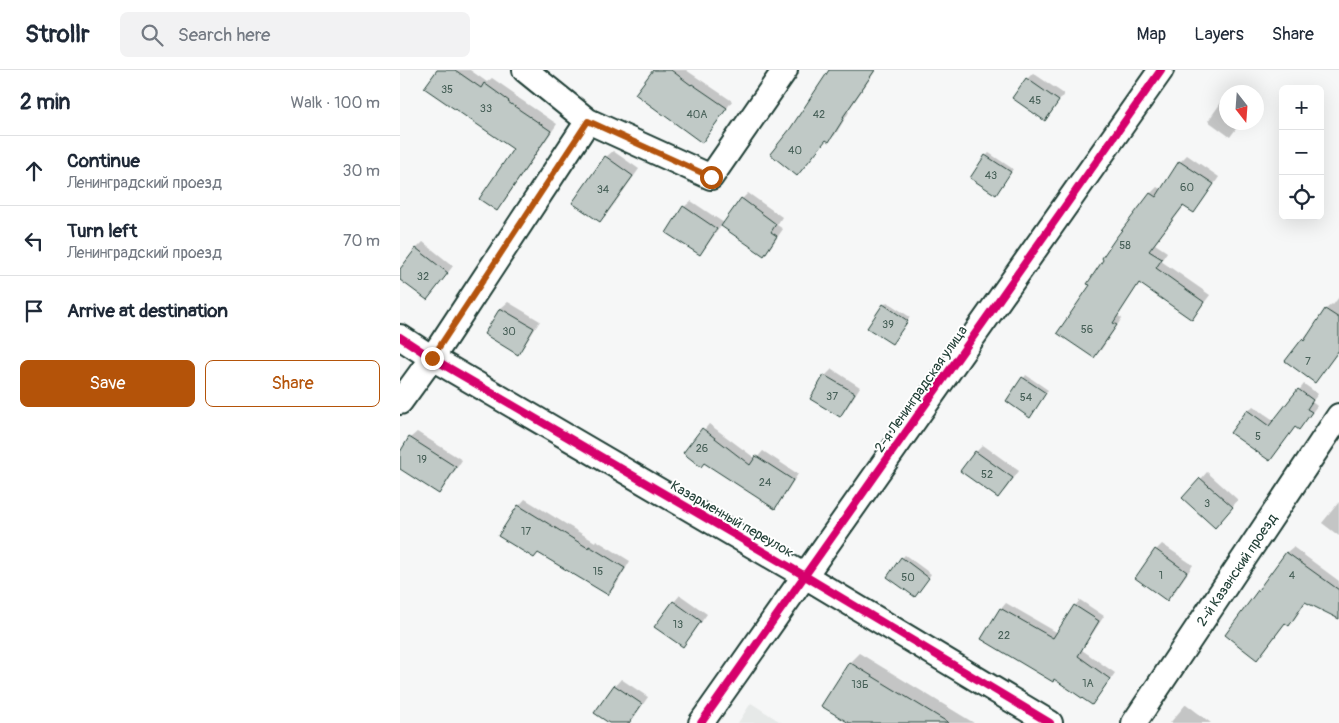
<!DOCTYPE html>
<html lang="en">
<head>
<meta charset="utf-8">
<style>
	body { margin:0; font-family:Pangolin,sans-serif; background:#f2f2f3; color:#1f2937 }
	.controls { position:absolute; right:15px; top:15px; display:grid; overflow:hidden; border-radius:8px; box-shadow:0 5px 20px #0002 }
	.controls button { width:45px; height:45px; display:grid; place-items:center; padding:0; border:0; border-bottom:1px solid #e0e1e3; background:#fff; color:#1f2937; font:25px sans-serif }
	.compass { position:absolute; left:819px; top:15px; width:45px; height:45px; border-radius:50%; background:#fff; box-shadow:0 5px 20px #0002; rotate:163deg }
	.stop { position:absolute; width:15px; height:15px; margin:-11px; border:4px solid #b45309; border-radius:50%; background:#fff }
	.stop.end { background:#b45309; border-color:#fff; box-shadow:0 1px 5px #0008 }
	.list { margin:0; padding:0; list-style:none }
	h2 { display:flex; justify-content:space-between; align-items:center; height:65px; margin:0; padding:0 20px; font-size:21px }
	h2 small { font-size:16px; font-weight:400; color:#747a83 }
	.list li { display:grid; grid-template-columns:32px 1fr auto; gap:15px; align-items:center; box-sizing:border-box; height:70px; padding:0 20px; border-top:1px solid #e0e1e3 }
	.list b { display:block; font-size:19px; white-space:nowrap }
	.list p { margin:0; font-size:16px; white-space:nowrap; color:#747a83 }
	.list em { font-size:16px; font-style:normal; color:#747a83 }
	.actions { display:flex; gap:10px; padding:15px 20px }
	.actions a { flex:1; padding:11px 0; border:1px solid #b45309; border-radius:8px; text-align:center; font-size:18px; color:#b45309 }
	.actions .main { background:#b45309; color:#fff }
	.icon { flex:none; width:28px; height:28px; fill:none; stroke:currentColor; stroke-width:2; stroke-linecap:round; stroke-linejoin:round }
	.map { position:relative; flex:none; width:939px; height:653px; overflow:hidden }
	header { display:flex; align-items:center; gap:30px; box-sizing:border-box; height:70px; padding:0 25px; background:#fff; border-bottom:1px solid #e0e1e3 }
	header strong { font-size:24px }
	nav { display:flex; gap:28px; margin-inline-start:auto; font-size:18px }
	.search { width:350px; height:45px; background:#f2f2f3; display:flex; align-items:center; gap:12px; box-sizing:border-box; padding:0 18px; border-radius:8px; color:#747a83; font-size:19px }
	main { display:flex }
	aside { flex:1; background:#fff }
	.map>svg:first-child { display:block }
	.built { fill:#e6e9e8 }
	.shadow { fill:#0003 }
	.building { fill:#c0c9c6; stroke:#1f3d34 }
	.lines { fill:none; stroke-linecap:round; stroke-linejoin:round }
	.street-casing { stroke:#1f3d34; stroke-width:28 }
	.street { stroke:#fff; stroke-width:24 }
	.cycleway-casing { stroke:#fff; stroke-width:11 }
	.cycleway { stroke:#d6006c; stroke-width:8 }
	.route { stroke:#b45309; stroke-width:6 }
	.labels { text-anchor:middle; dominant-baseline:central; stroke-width:4; stroke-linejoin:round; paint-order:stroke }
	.number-label { font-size:11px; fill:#476058 }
	.street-label { font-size:14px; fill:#1f3d34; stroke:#fff }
</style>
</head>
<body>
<header>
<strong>Strollr</strong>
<div class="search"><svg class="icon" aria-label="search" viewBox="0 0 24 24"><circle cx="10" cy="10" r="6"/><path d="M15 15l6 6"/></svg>Search here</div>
<nav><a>Map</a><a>Layers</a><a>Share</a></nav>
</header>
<main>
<aside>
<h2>2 min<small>Walk · 100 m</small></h2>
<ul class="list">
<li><svg class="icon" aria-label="ahead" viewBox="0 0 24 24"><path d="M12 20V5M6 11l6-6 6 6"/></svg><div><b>Continue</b><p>Ленинградский проезд</p></div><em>30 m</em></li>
<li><svg class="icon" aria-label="left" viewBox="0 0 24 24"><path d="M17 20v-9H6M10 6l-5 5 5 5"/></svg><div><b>Turn left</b><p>Ленинградский проезд</p></div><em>70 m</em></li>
<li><svg class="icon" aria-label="arrive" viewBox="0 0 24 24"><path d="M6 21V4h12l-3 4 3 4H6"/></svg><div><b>Arrive at destination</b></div></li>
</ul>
<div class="actions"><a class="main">Save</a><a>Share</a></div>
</aside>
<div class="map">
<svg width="939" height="653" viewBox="0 0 939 653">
	<rect width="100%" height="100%" fill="#f6f7f7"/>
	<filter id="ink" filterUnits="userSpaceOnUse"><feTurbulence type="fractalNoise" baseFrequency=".02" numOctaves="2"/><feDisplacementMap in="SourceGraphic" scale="10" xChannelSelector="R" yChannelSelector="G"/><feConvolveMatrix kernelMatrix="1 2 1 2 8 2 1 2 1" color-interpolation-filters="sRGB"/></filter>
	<g filter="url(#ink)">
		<path class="built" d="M351,633L382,653H338Z"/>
		<path class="shadow" d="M38,0H70L87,12L92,8L115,24L114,25L157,54L103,133L97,140L115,78Z
			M255,0H286L332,31L308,65L302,72Z
			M430,0H476L448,41L449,42L435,65L429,70L391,60Z
			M633,3L664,24L651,43L645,50L627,9Z
			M825,27L826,28V52H841L830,67L808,51Z
			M213,81L239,99L207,144L200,151L206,87Z
			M589,83L613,99L596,123L586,86Z
			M787,85L819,107L800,135L794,142L784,136L755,174L767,182L761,191L810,225L798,241L792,248L740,212L718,246L722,248L701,280L694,287L691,215L716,170L751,123L757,117L762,120L780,92Z
			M348,123L382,147L377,155L383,159L370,178L363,184L322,154L306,177L300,184L284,137L291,131L324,153L342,129Z
			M23,172L53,196L33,222L0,208V201L16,179Z
			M939,227V281L915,312L903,270L908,264L909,265L926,239L932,234L933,235Z
			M108,232L140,251L124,276L118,283L86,263L101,238Z
			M487,232L510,247L495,270L484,235Z
			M432,299L460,317L446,339L440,346L411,329L425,306Z
			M626,305L648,320L633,343L607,331Z
			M904,314L918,324L912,332L917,336L904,353L896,356L875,384L870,390L848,341L853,336L875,351Z
			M309,354L356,389L363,381L398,404L380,432L374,437L305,391L285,383Z
			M17,362L62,390L45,416L39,422L0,398V384L10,368Z
			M583,375L619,401L605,420L598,426L562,400L576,382Z
			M807,402L838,430L821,450L801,409Z
			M125,429L195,472L196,470L230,491L215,517L208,524L119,436Z
			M939,432V466L922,453Z
			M762,474L793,495L774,523L767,529L756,480Z
			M893,477L939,511V547L906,532L895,548L889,554L886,552L863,583L826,565L887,482Z
			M505,485L531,504L518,523L502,488Z
			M280,525L307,544L289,569L283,576L274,532Z
			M680,530L704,546L682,580L715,603L697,628L691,634L601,539L606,533L658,563L675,536Z
			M459,583L574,653H452L423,635L450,592Z
			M221,609L248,627L230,653H211L215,616Z
			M786,634L811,653H770Z"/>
		<path class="building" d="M37,0H55L81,18L84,13L109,31L108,32L151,61L97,141L79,129L113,79L24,18Z
			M253,0H271L291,15L292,14L327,38L302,73L235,24Z
			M429,0H475L443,47L444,48L429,72L426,70L397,106L370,84L390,59Z
			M626,8L659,31L645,51L612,28Z
			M585,85L611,102L596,125L570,108Z
			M205,86L233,106L200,152L172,133Z
			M779,91L814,114L794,143L783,136L749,181L762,189L756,198L804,232L792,250L739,213L713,253L717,255L694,288L657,263L690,215L687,214L703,190L702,188L715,169L750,123L756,127Z
			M341,128L376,154L371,162L377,166L364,186L321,156Z
			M283,136L317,159L300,185L266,163Z
			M16,178L48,203L27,230L0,210V199Z
			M483,234L508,251L492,274L467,258Z
			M100,238L134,258L118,285L84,264Z
			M925,239L939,248V280L915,313L885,291L902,269L904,271Z
			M424,305L455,323L440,347L410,329Z
			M622,307L646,323L630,348L606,331Z
			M898,319L913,330L907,339L912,342L899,360L895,357L870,391L830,363L847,340L869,356Z
			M302,358L350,395L356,386L393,410L375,439L304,393L301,397L283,383Z
			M9,367L56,397L39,424L0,399V382Z
			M575,381L613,408L598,428L560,401Z
			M800,408L833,437L815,458L782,428Z
			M118,435L188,478L189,476L225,498L208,525L138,483L134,488L98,466Z
			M755,479L787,502L767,531L735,508Z
			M886,482L939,520V549L905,532L889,556L885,553L857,590L825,565Z
			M501,487L529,508L515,527L487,507Z
			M273,531L301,551L283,577L254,557Z
			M674,535L699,551L678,586L710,609L692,635L654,609L653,612L581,569L600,538L653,568Z
			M449,592L549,653H449L421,636Z
			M214,615L242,634L229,653H209L194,643Z"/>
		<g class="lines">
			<defs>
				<path id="street" d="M125,0L188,51
					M0,267L32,288L405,506L650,653
					M0,332L32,288L188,51L311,107L385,0
					M301,653L761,0
					M734,653L939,346"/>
			</defs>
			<use href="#street" class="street-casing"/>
			<use href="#street" class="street"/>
			<defs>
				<path id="cycleway" d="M0,267L32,288L405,506L650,653
					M301,653L761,0"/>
			</defs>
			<use href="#cycleway" class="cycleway-casing"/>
			<use href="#cycleway" class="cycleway"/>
		</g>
	</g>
	<g class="lines" filter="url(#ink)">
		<path class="route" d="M32,288L188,51L311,107"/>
	</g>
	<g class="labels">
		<g class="number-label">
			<text x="47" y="19">35</text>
			<text x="635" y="30">45</text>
			<text x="86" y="38">33</text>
			<text x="297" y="44">40А</text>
			<text x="419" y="44">42</text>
			<text x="395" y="80">40</text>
			<text x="591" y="105">43</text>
			<text x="787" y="117">60</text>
			<text x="203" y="119">34</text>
			<text x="725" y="175">58</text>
			<text x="23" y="206">32</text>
			<text x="488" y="254">39</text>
			<text x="687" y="259">56</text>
			<text x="109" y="261">30</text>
			<text x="908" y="291">7</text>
			<text x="432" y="326">37</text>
			<text x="626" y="327">54</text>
			<text x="858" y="366">5</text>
			<text x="302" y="378">26</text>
			<text x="22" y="389">19</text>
			<text x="587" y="404">52</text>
			<text x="365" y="412">24</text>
			<text x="807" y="433">3</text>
			<text x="126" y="461">17</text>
			<text x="198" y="501">15</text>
			<text x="761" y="505">1</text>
			<text x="892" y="505">4</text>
			<text x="508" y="507">50</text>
			<text x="278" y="554">13</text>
			<text x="604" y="565">22</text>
			<text x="688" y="613">1А</text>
			<text x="460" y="614">13Б</text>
		</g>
		<g class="street-label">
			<text transform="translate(521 319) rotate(-55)">2-я Ленинградская улица</text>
			<text transform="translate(332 449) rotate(30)">Казарменный переулок</text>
			<text transform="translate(837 500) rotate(-56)">2-й Казанский проезд</text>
		</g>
	</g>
</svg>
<div class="controls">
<button>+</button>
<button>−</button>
<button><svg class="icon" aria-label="locate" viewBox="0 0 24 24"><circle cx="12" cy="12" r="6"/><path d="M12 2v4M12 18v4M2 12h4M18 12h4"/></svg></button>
</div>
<svg class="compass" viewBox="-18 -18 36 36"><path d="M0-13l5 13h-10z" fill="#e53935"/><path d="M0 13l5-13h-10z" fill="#747a83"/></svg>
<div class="stop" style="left:311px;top:107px"></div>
<div class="stop end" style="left:32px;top:288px"></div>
</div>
</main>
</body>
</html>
